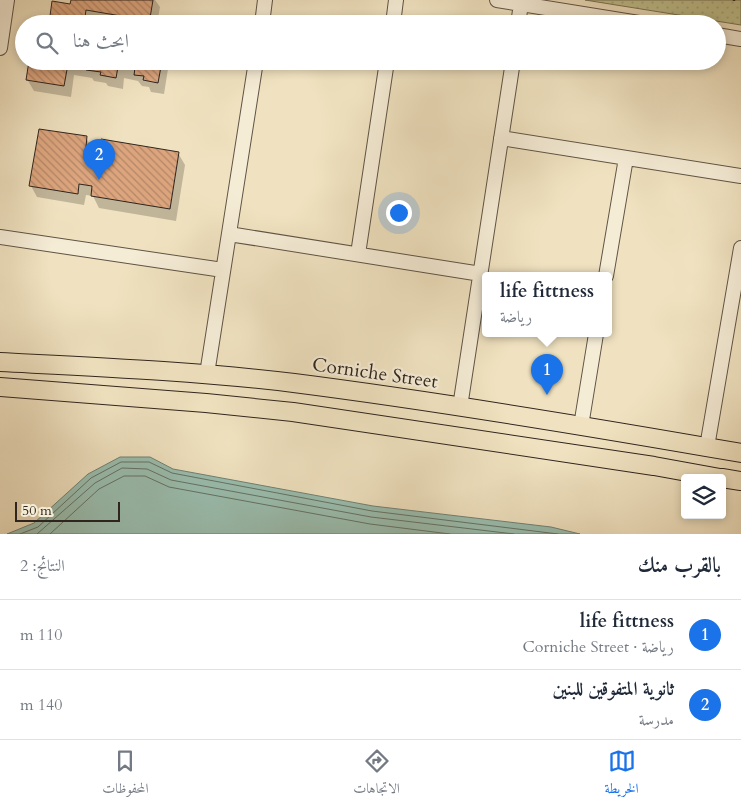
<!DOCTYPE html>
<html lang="ar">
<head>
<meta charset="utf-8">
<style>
	body { margin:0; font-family:Cardo,Amiri,serif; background:#f2f2f3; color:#1f2937; direction:rtl }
	.controls { position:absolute; right:15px; bottom:15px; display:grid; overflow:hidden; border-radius:5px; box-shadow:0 2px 8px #0003 }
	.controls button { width:45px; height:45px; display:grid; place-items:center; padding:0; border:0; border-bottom:1px solid #e0e1e3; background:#fff; color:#1f2937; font:25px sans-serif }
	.scale { position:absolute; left:15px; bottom:12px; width:105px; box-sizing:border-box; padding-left:5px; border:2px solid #2f251e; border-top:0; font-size:14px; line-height:18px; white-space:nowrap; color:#2f251e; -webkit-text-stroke:4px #f5ecd6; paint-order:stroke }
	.you { position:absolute; left:398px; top:212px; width:18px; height:18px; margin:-12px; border:4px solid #fff; border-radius:50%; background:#1a73e8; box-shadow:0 0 0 8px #1a73e833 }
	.badge { display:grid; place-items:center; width:32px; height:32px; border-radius:50%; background:#1a73e8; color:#fff; font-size:16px; font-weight:700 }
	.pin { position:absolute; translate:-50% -41px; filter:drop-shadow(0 1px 2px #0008) }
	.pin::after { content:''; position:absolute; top:26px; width:18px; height:15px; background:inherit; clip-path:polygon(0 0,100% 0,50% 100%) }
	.popup { position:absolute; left:482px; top:272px; width:130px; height:65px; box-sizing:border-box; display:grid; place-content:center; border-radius:5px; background:#fff; filter:drop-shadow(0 1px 4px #0005); font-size:16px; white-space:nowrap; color:#747a83 }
	.popup b { font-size:19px; color:#1f2937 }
	.popup::after { content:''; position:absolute; left:50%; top:100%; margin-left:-10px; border:10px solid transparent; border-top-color:#fff }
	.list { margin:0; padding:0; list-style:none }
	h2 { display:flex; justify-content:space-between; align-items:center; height:65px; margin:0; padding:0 20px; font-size:21px }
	h2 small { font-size:16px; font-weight:400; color:#747a83 }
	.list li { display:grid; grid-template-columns:32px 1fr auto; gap:15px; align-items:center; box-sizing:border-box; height:70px; padding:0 20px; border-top:1px solid #e0e1e3 }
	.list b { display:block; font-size:19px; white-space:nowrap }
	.list p { margin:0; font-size:16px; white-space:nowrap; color:#747a83 }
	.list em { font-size:16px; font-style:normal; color:#747a83 }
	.icon { flex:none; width:28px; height:28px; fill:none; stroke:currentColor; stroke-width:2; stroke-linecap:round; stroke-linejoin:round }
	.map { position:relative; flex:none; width:741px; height:534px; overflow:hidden; direction:ltr }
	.search { position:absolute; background:#fff; box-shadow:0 2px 8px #0003; left:15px; right:15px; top:15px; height:55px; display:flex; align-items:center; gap:12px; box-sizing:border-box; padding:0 18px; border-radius:28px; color:#747a83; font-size:19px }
	.sheet { height:205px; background:#fff }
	nav { display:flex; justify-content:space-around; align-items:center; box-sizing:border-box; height:70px; border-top:1px solid #e0e1e3; background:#fff; font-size:14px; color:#747a83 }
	nav a { display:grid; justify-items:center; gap:2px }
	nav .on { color:#1a73e8 }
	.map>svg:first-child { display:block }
	.park { fill:url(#park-dots); stroke:#787356 }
	.water { fill:#9abeaf; stroke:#6f8175 }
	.shadow { fill:#0003 }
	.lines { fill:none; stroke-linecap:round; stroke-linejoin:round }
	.shore { stroke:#647266; stroke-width:1 }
	.building { fill:url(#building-back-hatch); stroke:#2f251e }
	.minor-casing { stroke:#5f5446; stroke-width:16 }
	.major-casing { stroke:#2f251e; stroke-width:20 }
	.path { stroke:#2f251e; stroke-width:2.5; stroke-dasharray:1 2.5; stroke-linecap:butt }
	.minor { stroke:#f5ecd6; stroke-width:14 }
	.major { stroke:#f0e2c0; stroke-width:18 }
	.labels { text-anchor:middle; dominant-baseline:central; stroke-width:4.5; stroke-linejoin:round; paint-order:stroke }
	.street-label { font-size:19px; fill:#2f251e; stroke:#f5ecd6 }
</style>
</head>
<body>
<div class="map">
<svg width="741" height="534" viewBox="0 0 741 534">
	<defs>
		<pattern id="park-dots" width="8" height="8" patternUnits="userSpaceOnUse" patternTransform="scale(1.25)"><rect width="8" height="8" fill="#c0c18e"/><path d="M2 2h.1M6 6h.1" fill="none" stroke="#a5a67a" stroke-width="1.8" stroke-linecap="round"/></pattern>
		<pattern id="building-back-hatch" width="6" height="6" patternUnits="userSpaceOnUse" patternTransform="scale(1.25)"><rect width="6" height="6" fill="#dca57e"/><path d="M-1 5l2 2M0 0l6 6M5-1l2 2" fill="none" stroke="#b38667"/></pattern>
	</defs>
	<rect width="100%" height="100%" fill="#f0e2c0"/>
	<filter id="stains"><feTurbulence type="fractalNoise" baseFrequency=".004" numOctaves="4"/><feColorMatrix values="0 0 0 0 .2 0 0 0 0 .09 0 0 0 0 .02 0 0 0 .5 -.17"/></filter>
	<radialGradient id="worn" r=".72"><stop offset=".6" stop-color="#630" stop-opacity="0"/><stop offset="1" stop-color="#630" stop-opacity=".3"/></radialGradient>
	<path class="park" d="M585,0H741V25Z"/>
	<path class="water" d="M120,457H150L173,469L373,506L551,527L580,534H7L34,523L88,474Z"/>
	<path class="shadow" d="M72,0H155L160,7L157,24H107L92,21V24H47L71,6Z
		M30,61H164L168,69L164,94L151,92L149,87L142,86L138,81L124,78L123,89L108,86L106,83L94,81L92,78L74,75L71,97L34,91L27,79Z
		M86,138L93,149L178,153L185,165L176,221L99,208L93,196L86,195L84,205L37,197L31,186Z"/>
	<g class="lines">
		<path class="shore" d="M20,534L38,527L91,478L121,462H149L172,473L372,511L558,534
			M37,534L95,483L122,468L147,469L171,480L371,517L514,534
			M50,534L99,489L124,476H145L169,487L370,524L450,534"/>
	</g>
	<path class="building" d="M71,0H153L149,24H126L127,17L86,10L84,24H46L47,16H50L52,1L70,4Z
		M29,61H132L131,69L118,67L116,78L100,75L101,72L86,70V67L68,64L64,86L26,80Z
		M136,61H162L158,83L143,80L144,76L134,75Z
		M39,129L87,136L86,147L99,149L101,139L179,152L170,209L91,196L92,186L79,184L78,194L29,186Z"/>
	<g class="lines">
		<defs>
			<path id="minor" d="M497,0L645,24
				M262,24L265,0
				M393,24L396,0
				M518,24L521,4
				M717,35L741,39
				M0,48L7,0
				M501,138L741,176
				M229,234L481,274
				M0,237L223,270
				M358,254L387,61
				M606,276L626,158
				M207,374L256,61
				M460,407L513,61
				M581,426L596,334
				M707,447L741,248"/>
			<path id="major" d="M0,362C98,367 196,371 294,383C443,402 592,427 741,453
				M0,387L206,403L293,412L654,466L720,478
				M722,478L741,481"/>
		</defs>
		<use href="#minor" class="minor-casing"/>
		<use href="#major" class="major-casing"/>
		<path class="path" d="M734,1V0"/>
		<use href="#minor" class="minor"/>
		<use href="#major" class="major"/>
	</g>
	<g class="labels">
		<g class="street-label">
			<text transform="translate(375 373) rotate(8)">Corniche Street</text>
		</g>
	</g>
	<rect width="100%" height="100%" filter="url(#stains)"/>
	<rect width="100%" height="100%" fill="url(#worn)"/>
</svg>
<div class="controls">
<button><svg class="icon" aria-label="layers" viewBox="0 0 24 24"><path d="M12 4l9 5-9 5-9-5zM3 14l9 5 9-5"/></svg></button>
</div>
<div class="scale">50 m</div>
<div class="you"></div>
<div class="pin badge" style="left:547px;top:395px">1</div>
<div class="popup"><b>life fittness</b>رياضة</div>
<div class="pin badge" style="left:99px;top:180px">2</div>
<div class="search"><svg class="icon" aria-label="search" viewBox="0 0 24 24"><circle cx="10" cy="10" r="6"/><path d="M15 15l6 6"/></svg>ابحث هنا</div>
</div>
<section class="sheet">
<h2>بالقرب منك<small>النتائج: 2</small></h2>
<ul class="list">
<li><span class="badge">1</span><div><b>life fittness</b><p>رياضة · Corniche Street</p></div><em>110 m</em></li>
<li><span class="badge">2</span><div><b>ثانوية المتفوقين للبنين</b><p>مدرسة</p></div><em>140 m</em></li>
</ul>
</section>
<nav>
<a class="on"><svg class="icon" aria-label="map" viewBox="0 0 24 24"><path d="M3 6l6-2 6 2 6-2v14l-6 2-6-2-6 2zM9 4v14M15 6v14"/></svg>الخريطة</a>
<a><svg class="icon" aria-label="directions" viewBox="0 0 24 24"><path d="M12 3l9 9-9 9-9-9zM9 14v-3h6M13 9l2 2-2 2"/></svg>الاتجاهات</a>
<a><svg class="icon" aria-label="saved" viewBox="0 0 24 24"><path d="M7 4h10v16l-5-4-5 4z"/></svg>المحفوظات</a>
</nav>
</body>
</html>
